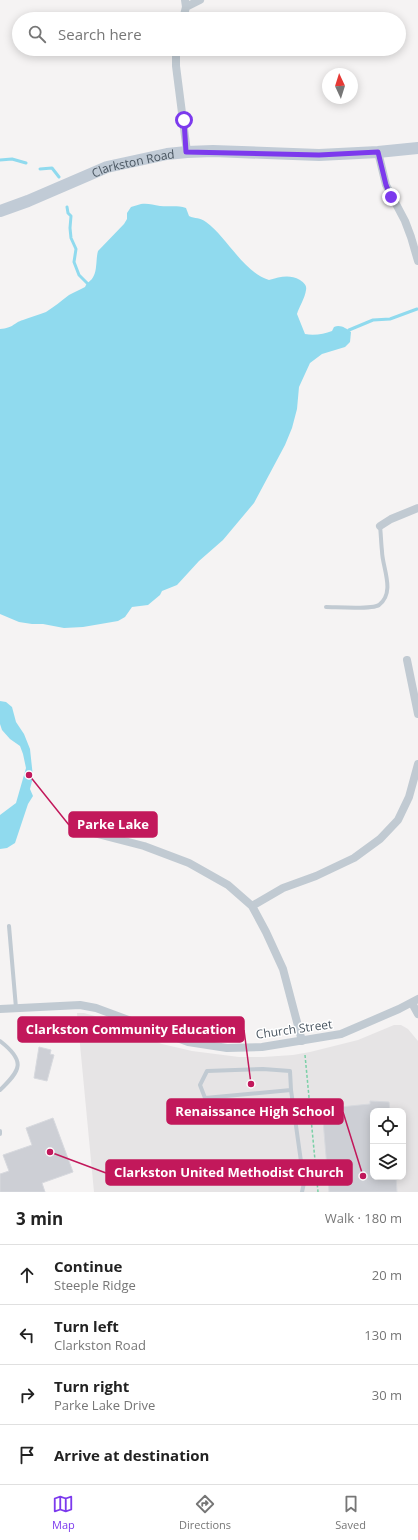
<!DOCTYPE html>
<html lang="en">
<head>
<meta charset="utf-8">
<style>
	body { margin:0; font-family:"Open Sans",sans-serif; background:#f2f2f2; color:#222 }
	.controls { position:absolute; right:12px; bottom:12px; display:grid; overflow:hidden; border-radius:8px; box-shadow:0 2px 10px #0003 }
	.controls button { width:36px; height:36px; display:grid; place-items:center; padding:0; border:0; border-bottom:1px solid #e0e0e0; background:#fff; color:#222; font:20px sans-serif }
	.compass { position:absolute; left:322px; top:68px; width:36px; height:36px; border-radius:50%; background:#fff; box-shadow:0 2px 10px #0003; rotate:356deg }
	.stop { position:absolute; width:12px; height:12px; margin:-9px; border:3px solid #7c3aed; border-radius:50%; background:#fff }
	.stop.end { background:#7c3aed; border-color:#fff; box-shadow:0 1px 4px #0008 }
	.list { margin:0; padding:0; list-style:none }
	h2 { display:flex; justify-content:space-between; align-items:center; height:52px; margin:0; padding:0 16px; font-size:17px }
	h2 small { font-size:13px; font-weight:400; color:#767676 }
	.list li { display:grid; grid-template-columns:26px 1fr auto; gap:12px; align-items:center; box-sizing:border-box; height:60px; padding:0 16px; border-top:1px solid #e0e0e0 }
	.list b { display:block; font-size:15px; white-space:nowrap }
	.list p { margin:0; font-size:13px; white-space:nowrap; color:#767676 }
	.list em { font-size:13px; font-style:normal; color:#767676 }
	.icon { flex:none; width:22px; height:22px; fill:none; stroke:currentColor; stroke-width:2; stroke-linecap:round; stroke-linejoin:round }
	.map { position:relative; flex:none; width:418px; height:1192px; overflow:hidden }
	.search { position:absolute; background:#fff; box-shadow:0 2px 10px #0003; left:12px; right:12px; top:12px; height:44px; display:flex; align-items:center; gap:10px; box-sizing:border-box; padding:0 14px; border-radius:22px; color:#767676; font-size:15px }
	.sheet { height:292px; background:#fff }
	nav { display:flex; justify-content:space-around; align-items:center; box-sizing:border-box; height:56px; border-top:1px solid #e0e0e0; background:#fff; font-size:11px; color:#767676 }
	nav a { display:grid; justify-items:center; gap:2px }
	nav .on { color:#7c3aed }
	.map>svg:first-child { display:block }
	.education { fill:#e6e4e5; fill-rule:evenodd }
	.water { fill:#90daee }
	.lines { fill:none; stroke-linecap:round; stroke-linejoin:round }
	.stream { stroke:#90daee; stroke-width:3 }
	.building { fill:#cdcfd5; stroke:#d7d9de }
	.path { stroke:#7ad0a6; stroke-width:1.5; stroke-dasharray:3 2; stroke-linecap:butt }
	.lane { stroke:#c1cad2; stroke-width:4 }
	.street { stroke:#c1cad2; stroke-width:8 }
	.secondary { stroke:#c1cbd6; stroke-width:12 }
	.route { stroke:#7c3aed; stroke-width:5 }
	.labels { text-anchor:middle; dominant-baseline:central; stroke-width:3; stroke-linejoin:round; paint-order:stroke }
	.street-label { font-size:12px; fill:#4a5661; stroke:#fff }
	.leader { fill:none; stroke:#c2185b; stroke-width:1.5 }
	.callout-dot { fill:#c2185b; stroke:#fff; stroke-width:1.5 }
	.callout { fill:#c2185b; stroke:#c2185b; stroke-width:1.5 }
	.callout-label { font-size:13px; text-anchor:middle; font-weight:bold; fill:#fff }
</style>
</head>
<body>
<div class="map">
<svg width="418" height="1192" viewBox="0 0 418 1192">
	<rect width="100%" height="100%" fill="#f5f3f3"/>
	<path class="education" d="M77,1013H84L95,1016L127,1031L162,1044L192,1051L239,1057H263L293,1055L310,1052L358,1040L394,1025H401L408,1029L418,1041V1192H94ZM373,1111H403V1177H373Z"/>
	<path class="water" d="M141,204C148,203 153,205 160,206C170,207 177,205 186,208L189,216C195,219 200,217 206,222C227,237 243,272 269,280C280,277 289,274 300,280C304,283 307,285 306,290C305,298 299,307 297,314L305,334C314,336 324,334 332,331L334,327C340,324 346,328 351,332L350,342L345,347L322,354L310,363L299,387L297,409L292,428L285,445L254,503L223,540L199,561L177,585L162,591L160,595L148,605L132,607L125,617L118,621L83,627L64,628L43,624H32L19,622L0,614V329C14,328 13,323 23,320C30,317 39,315 46,312C54,307 61,301 69,295C74,292 80,290 85,287L87,283C99,277 95,261 98,251L124,224L127,219V213L131,207Z
		M0,701L6,702L12,707L16,722L24,734L30,749L33,777L30,789L33,796L28,804L15,843L7,848L0,849V815L16,803L26,768L23,754L20,746L10,739L2,730L0,724Z"/>
	<g class="lines">
		<path class="stream" d="M0,160L12,159L26,163
			M40,169L52,168L59,177
			M67,207L68,213L71,216L70,228L71,238L76,249L74,262L79,275L87,283
			M349,330L373,320L390,319L417,309"/>
	</g>
	<path class="building" d="M39,1047L51,1050L50,1054L54,1055L47,1081L34,1078Z
		M370,1101L389,1102L390,1111H373V1177H396L397,1192H329L322,1108L340,1104V1107L370,1104Z
		M53,1118L73,1172L42,1183L45,1192H0V1174L9,1171L3,1155L32,1145L26,1128Z"/>
	<g class="lines">
		<path class="path" d="M305,1055L318,1192"/>
		<path class="lane" d="M326,607C336,607 372,610 379,605C396,592 382,567 382,551C381,543 381,535 380,526
			M9,926L16,1008
			M0,1041C26,1061 21,1070 0,1090
			M291,1090L205,1098L200,1085L207,1071L263,1069L290,1071L291,1090L304,1183L302,1192
			M0,1131V1134"/>
		<path class="street" d="M186,7L200,0
			M183,19L186,7L185,0
			M176,49V66L187,152
			M378,152L386,185L405,221L411,237L418,261
			M380,526L391,519L418,508
			M407,660L418,714
			M78,829L144,846L189,863L228,885L252,906L283,888L316,876L354,858L380,839L398,820L409,797L418,764
			M252,906L266,932L283,969L302,1041
			M412,1003L418,1014
			M0,1009L80,1005L96,1008L188,1042L227,1048L262,1047L341,1034L399,1009L418,999"/>
		<path class="secondary" id="s1" d="M0,211L28,201L107,167L167,154L187,152L213,151L319,155L378,152L418,148"/>
	</g>
	<g class="lines">
		<path class="route" d="M184,120L186,152L319,155L378,152L386,185L391,197"/>
	</g>
	<g class="labels">
		<g class="street-label">
			<text stroke="none"><textPath href="#s1" startOffset="142">Clarkston Road</textPath></text>
			<text transform="translate(294 1029) rotate(-8)">Church Street</text>
		</g>
	</g>
	<path class="leader" d="M29 775L69 825M251 1084L244 1030M363 1176L343 1112M50 1152L106 1173"/>
	<g class="callout-dot">
		<circle cx="29" cy="775" r="4"/>
		<circle cx="251" cy="1084" r="4"/>
		<circle cx="363" cy="1176" r="4"/>
		<circle cx="50" cy="1152" r="4"/>
	</g>
	<g class="callout">
		<rect x="69" y="812" width="88" height="25" rx="4"/>
		<rect x="18" y="1017" width="226" height="25" rx="4"/>
		<rect x="167" y="1099" width="176" height="25" rx="4"/>
		<rect x="106" y="1160" width="246" height="25" rx="4"/>
	</g>
	<g class="callout-label">
		<text x="113" y="829">Parke Lake</text>
		<text x="131" y="1034">Clarkston Community Education</text>
		<text x="255" y="1116">Renaissance High School</text>
		<text x="229" y="1177">Clarkston United Methodist Church</text>
	</g>
</svg>
<div class="controls">
<button><svg class="icon" aria-label="locate" viewBox="0 0 24 24"><circle cx="12" cy="12" r="6"/><path d="M12 2v4M12 18v4M2 12h4M18 12h4"/></svg></button>
<button><svg class="icon" aria-label="layers" viewBox="0 0 24 24"><path d="M12 4l9 5-9 5-9-5zM3 14l9 5 9-5"/></svg></button>
</div>
<svg class="compass" viewBox="-18 -18 36 36"><path d="M0-13l5 13h-10z" fill="#e53935"/><path d="M0 13l5-13h-10z" fill="#767676"/></svg>
<div class="stop" style="left:184px;top:120px"></div>
<div class="stop end" style="left:391px;top:197px"></div>
<div class="search"><svg class="icon" aria-label="search" viewBox="0 0 24 24"><circle cx="10" cy="10" r="6"/><path d="M15 15l6 6"/></svg>Search here</div>
</div>
<section class="sheet">
<h2>3 min<small>Walk · 180 m</small></h2>
<ul class="list">
<li><svg class="icon" aria-label="ahead" viewBox="0 0 24 24"><path d="M12 20V5M6 11l6-6 6 6"/></svg><div><b>Continue</b><p>Steeple Ridge</p></div><em>20 m</em></li>
<li><svg class="icon" aria-label="left" viewBox="0 0 24 24"><path d="M17 20v-9H6M10 6l-5 5 5 5"/></svg><div><b>Turn left</b><p>Clarkston Road</p></div><em>130 m</em></li>
<li><svg class="icon" aria-label="right" viewBox="0 0 24 24"><path d="M7 20v-9h11M14 6l5 5-5 5"/></svg><div><b>Turn right</b><p>Parke Lake Drive</p></div><em>30 m</em></li>
<li><svg class="icon" aria-label="arrive" viewBox="0 0 24 24"><path d="M6 21V4h12l-3 4 3 4H6"/></svg><div><b>Arrive at destination</b></div></li>
</ul>
</section>
<nav>
<a class="on"><svg class="icon" aria-label="map" viewBox="0 0 24 24"><path d="M3 6l6-2 6 2 6-2v14l-6 2-6-2-6 2zM9 4v14M15 6v14"/></svg>Map</a>
<a><svg class="icon" aria-label="directions" viewBox="0 0 24 24"><path d="M12 3l9 9-9 9-9-9zM9 14v-3h6M13 9l2 2-2 2"/></svg>Directions</a>
<a><svg class="icon" aria-label="saved" viewBox="0 0 24 24"><path d="M7 4h10v16l-5-4-5 4z"/></svg>Saved</a>
</nav>
</body>
</html>
